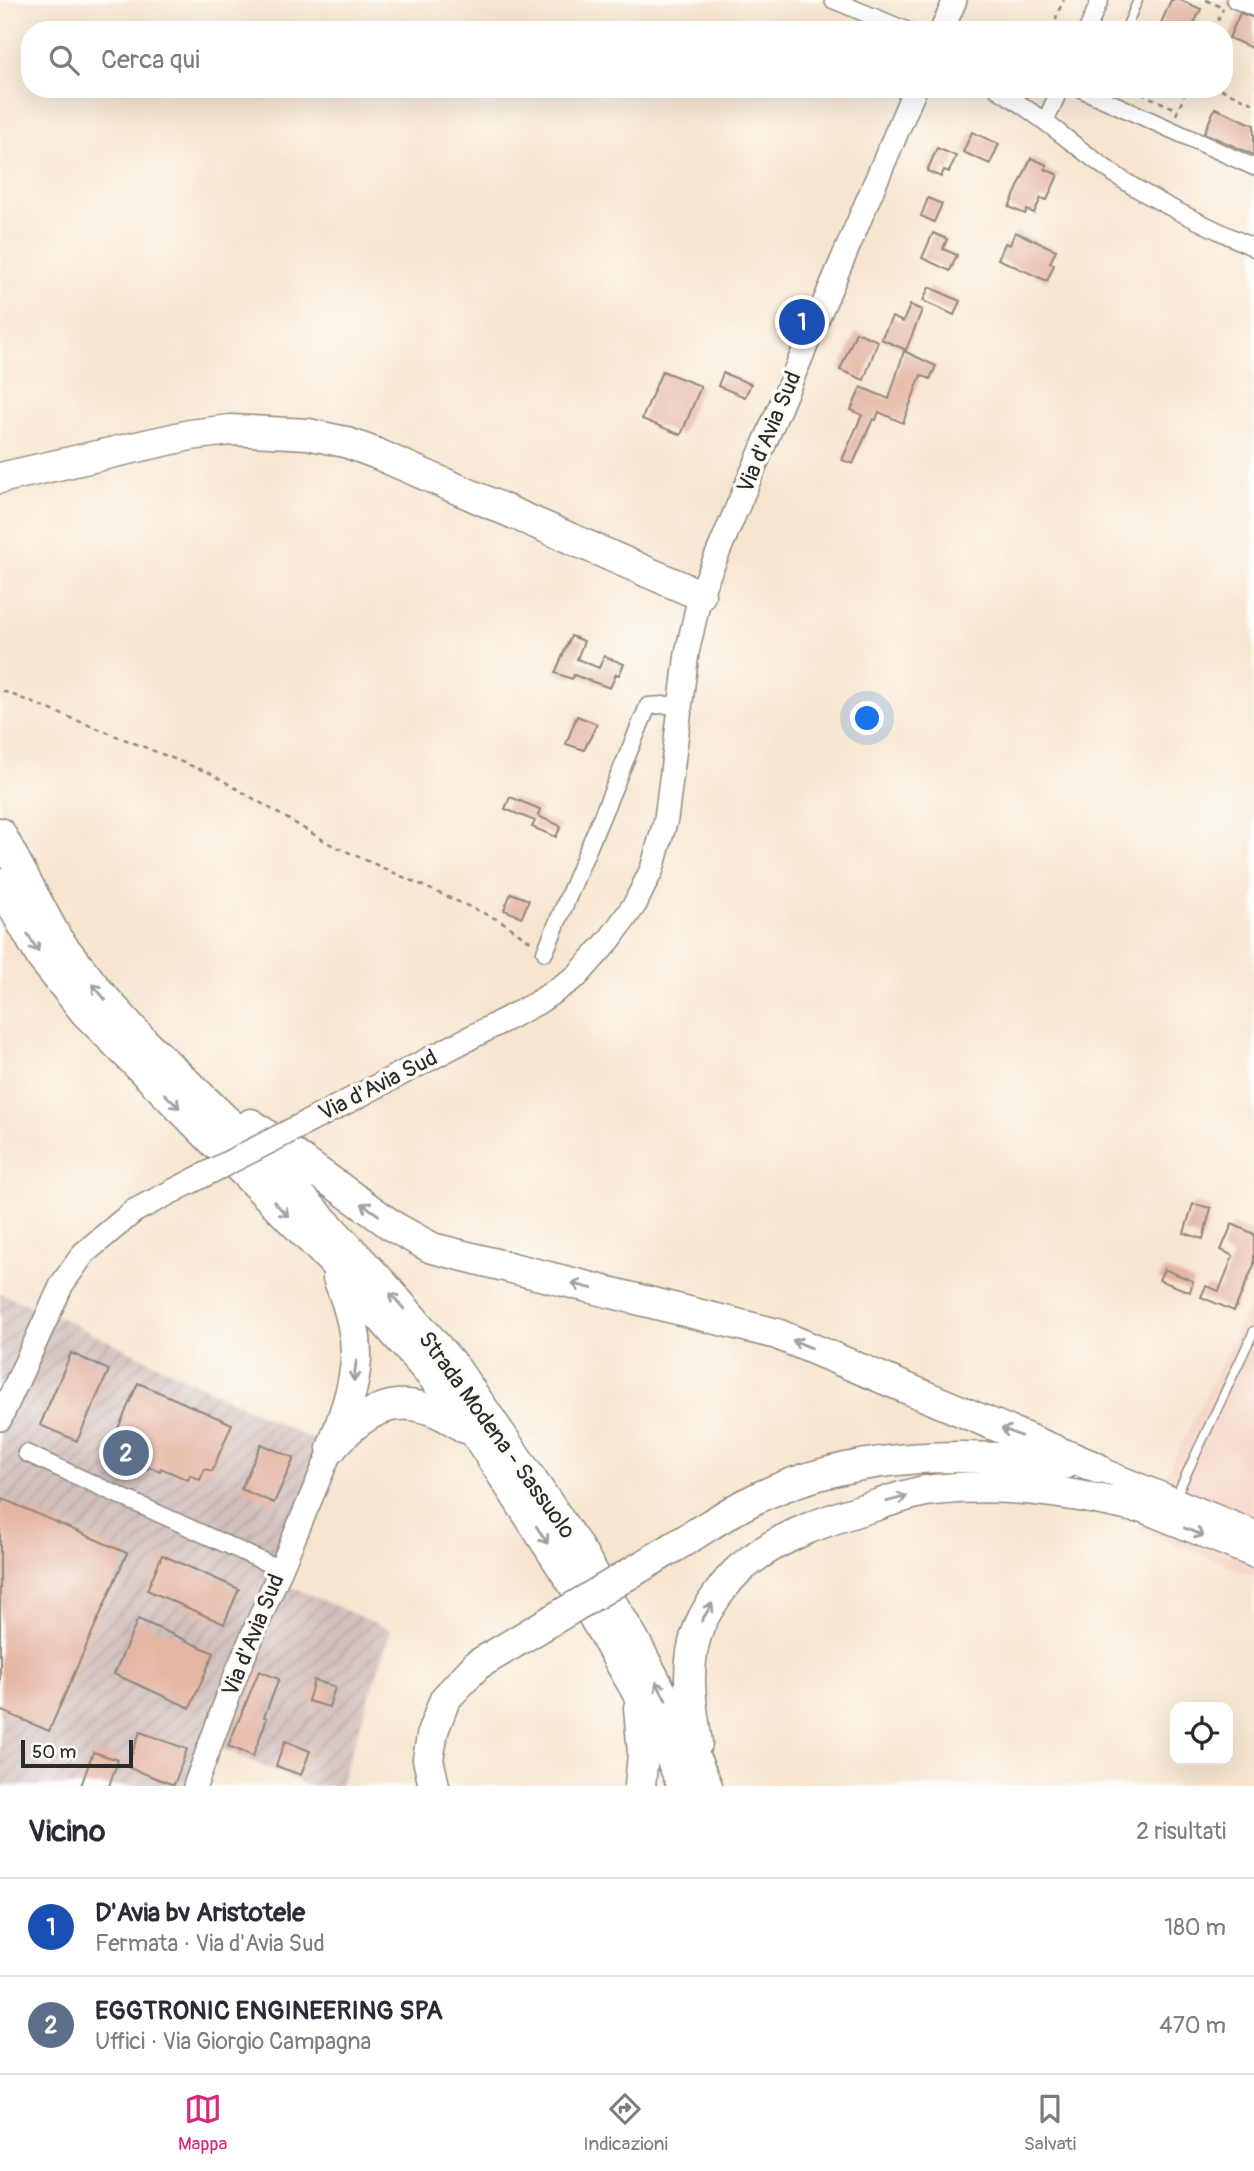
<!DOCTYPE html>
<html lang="it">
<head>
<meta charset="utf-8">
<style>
	body { margin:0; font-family:Pangolin,sans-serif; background:#f7f7f7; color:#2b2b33 }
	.controls { position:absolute; right:21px; bottom:21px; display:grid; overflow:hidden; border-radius:14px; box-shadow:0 7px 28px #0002 }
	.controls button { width:63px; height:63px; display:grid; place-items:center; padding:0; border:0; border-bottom:2px solid #e1e1e2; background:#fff; color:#2b2b33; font:35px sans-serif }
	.scale { position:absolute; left:21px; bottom:18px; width:112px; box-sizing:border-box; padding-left:7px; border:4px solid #2b2b2b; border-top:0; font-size:19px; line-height:24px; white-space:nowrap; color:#2b2b2b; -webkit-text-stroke:5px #fdfcf7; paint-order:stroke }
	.you { position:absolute; left:868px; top:719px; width:24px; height:24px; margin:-18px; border:5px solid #fff; border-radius:50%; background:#1a73e8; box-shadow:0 0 0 10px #1a73e833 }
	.badge { display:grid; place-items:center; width:46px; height:46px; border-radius:50%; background:#db2777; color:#fff; font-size:23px; font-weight:700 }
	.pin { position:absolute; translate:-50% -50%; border:4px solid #fff; box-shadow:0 2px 7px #0006 }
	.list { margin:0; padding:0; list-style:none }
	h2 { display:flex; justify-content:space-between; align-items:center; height:91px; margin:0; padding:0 28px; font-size:30px }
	h2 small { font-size:23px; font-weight:400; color:#7c7c81 }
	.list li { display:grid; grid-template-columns:46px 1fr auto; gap:21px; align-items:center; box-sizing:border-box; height:98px; padding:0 28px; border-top:2px solid #e1e1e2 }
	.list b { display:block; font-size:26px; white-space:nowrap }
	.list p { margin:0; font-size:23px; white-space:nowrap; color:#7c7c81 }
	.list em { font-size:23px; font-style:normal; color:#7c7c81 }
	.icon { flex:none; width:38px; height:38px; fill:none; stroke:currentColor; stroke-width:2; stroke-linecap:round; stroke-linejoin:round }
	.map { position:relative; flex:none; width:1254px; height:1786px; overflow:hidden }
	.search { position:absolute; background:#fff; box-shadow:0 7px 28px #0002; left:21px; right:21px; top:21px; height:77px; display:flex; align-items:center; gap:18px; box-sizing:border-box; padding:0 24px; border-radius:28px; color:#7c7c81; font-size:26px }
	.sheet { height:287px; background:#fff }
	nav { display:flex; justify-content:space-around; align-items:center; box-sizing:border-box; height:98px; border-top:2px solid #e1e1e2; background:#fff; font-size:19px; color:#7c7c81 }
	nav a { display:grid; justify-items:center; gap:4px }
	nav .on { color:#db2777 }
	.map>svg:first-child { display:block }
	.built { fill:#f5d2c3 }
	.industrial { fill:url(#industrial-furrows) }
	.building { fill:#e5b5a3 }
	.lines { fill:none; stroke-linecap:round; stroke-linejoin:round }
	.lane-casing { stroke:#91887d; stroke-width:11 }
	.street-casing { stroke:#91887d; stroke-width:19 }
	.secondary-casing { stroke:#91887d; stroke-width:26 }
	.highway-casing { stroke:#91887d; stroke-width:33 }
	.path { stroke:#91887d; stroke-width:2.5; stroke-dasharray:5 5; stroke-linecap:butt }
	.lane { stroke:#fff; stroke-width:8 }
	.street { stroke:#fff; stroke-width:16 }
	.secondary { stroke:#fff; stroke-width:23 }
	.highway { stroke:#fff; stroke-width:30 }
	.secondary-bridge-casing { stroke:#91887d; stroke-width:26; stroke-linecap:butt }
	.highway-bridge-casing { stroke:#91887d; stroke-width:33; stroke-linecap:butt }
	.secondary-bridge { stroke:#fff; stroke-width:23 }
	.highway-bridge { stroke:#fff; stroke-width:30 }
	.oneway { stroke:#a0a0a0 }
	.labels { text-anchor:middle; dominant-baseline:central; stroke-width:7; stroke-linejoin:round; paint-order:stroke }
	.street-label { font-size:23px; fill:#2b2b2b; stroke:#fdfcf7 }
</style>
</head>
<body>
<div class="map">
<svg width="1254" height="1786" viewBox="0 0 1254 1786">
	<defs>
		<pattern id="industrial-furrows" width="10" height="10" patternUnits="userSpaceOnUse" patternTransform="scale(1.75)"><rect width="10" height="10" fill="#d1bfbd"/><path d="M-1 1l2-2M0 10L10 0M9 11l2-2" fill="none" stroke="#b4a4a3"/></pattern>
	</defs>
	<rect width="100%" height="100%" fill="#fdfcf7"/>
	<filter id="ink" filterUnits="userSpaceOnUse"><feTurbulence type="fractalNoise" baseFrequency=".0143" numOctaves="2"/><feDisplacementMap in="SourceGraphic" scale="14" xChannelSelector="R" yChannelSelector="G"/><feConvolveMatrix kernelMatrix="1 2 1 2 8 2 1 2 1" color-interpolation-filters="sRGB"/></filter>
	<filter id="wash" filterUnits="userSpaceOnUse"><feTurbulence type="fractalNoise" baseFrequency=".00686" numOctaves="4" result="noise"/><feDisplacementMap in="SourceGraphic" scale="28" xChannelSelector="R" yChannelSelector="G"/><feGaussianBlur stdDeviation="1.57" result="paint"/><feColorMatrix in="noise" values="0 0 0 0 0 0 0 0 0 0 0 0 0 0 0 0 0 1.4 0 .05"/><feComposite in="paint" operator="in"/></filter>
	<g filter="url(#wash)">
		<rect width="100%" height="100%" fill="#f7e5cf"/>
		<path class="built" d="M1254,1296V1576L1140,1529Z"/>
		<path class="industrial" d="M0,1293L59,1317L340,1453L285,1584L391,1630L340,1786H309L217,1746L202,1786H0Z"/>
		<g id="blocks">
			<path class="building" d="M1171,0H1180L1201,9L1191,30H1158Z
				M1240,13L1254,18V49L1229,38Z
				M1215,108L1254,125V155L1204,133Z
				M972,132L999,144L990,164L963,152Z
				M937,148L956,156L949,172L944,170L941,177L927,171Z
				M1031,158L1047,165L1045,169L1058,175L1047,200L1041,198L1034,213L1027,210L1025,214L1009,207Z
				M928,198L942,204L934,222L921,216Z
				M1015,232L1056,250L1050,263L1054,265L1047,281L998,259L1005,243L1010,245Z
				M933,233L947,239L943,249L957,255L950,271L922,258Z
				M929,287L960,301L954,315L923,301Z
				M910,305L922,310L906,350L881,339L892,317L903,322Z
				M856,332L878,341L864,380L840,370Z
				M904,351L936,366L930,379L921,375L903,423L879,412L876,420L873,419L853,464L842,460L862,415L851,410L861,387L889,399Z
				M662,371L701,386L681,435L642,419Z
				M723,373L751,384L745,397L718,386Z
				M571,636L584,641L577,659L599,668L604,656L624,664L619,675L616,674L610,688L574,675L572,679L555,673Z
				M577,716L597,724L584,750L566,744Z
				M510,797L540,809L538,816L561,826L556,837L532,827L535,821L505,809Z
				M511,893L529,900L522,917L504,910Z
				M1193,1204L1211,1208L1203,1239L1184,1233Z
				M1232,1224L1254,1234V1265L1234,1311L1201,1297L1206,1286L1219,1291L1233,1256L1221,1250Z
				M1164,1269L1193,1281L1190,1292L1159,1280Z
				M71,1353L109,1370L77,1441L40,1425Z
				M138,1383L232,1424L212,1471L205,1469L200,1480L190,1475L188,1480L161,1468L160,1471L150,1467L148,1469L108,1451Z
				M261,1444L294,1458L274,1503L241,1489Z
				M3,1499L127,1553L49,1731L0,1710V1506Z
				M162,1555L239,1589L224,1624L147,1590Z
				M138,1619L214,1653L190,1708L114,1674Z
				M259,1671L279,1679L264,1717L267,1718L253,1756L228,1746Z
				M314,1680L335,1687L329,1707L308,1701Z
				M140,1732L187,1749L174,1785L127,1767Z
				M285,1741L310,1751L301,1775L276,1766Z
				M93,1752L118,1760L109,1786H81Z"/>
		</g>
	</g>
	<g filter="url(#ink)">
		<use href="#blocks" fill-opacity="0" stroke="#91887d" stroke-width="2"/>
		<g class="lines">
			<defs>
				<path id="lane" d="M1125,30L1138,0
					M1175,1498L1254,1331"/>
				<path id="street" d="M833,0L906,30
					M1235,0L1254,8
					M1087,30L1100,0
					M997,89C1041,115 1078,150 1120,178C1162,206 1209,226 1254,248
					M1081,89L1254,167
					M1045,122L1060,89
					M545,952L648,706L681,704
					M26,1453L280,1569"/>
				<path id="secondary" d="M942,30L955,0
					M337,1107L537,1003L577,976L610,939L635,904L652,869L666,819L687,653L700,595L915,89
					M0,1419L62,1284L84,1253L134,1211
					M1097,1468L1254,1532
					M1134,1507L1254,1556
					M195,1786L237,1672L332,1448"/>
				<path id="highway" d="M0,478L190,435L230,430L308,434L345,442L375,453L700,595
					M0,833L57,939L98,991L145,1043L256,1149L383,1284L455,1368L575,1543L633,1638L688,1743L707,1786
					M0,884L42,958L85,1012L330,1259L439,1384L478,1437L588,1607L636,1690L668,1751L683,1786
					M251,1124L394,1227L432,1248L777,1334L1097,1468
					M337,1442C377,1397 415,1393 465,1428
					M332,1448C358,1377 367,1351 338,1278
					M674,1547C698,1533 722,1516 747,1503C845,1452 959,1451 1065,1464
					M639,1708L643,1754L640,1786
					M697,1743C691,1705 684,1664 699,1627C706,1609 727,1579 742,1567C780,1535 830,1519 877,1505C895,1499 914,1492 933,1490C1001,1482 1068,1492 1134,1507
					M434,1786L428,1759L433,1731L445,1699L477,1665"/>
			</defs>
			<use href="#lane" class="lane-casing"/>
			<use href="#street" class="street-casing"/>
			<use href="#secondary" class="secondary-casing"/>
			<use href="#highway" class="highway-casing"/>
			<path class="path" d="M1206,0L1221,7
				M1054,30L1057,14L1064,0
				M1214,30L1223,9
				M1132,89L1178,110
				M1221,89L1254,104
				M1176,115L1187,89
				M3,691L212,774L330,844L501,921L533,943"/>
			<use href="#lane" class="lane"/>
			<use href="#street" class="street"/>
			<use href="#secondary" class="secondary"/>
			<use href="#highway" class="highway"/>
			<defs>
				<path id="secondary-bridge" d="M134,1211L337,1107"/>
				<path id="highway-bridge" d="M477,1665L674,1547"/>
			</defs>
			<use href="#secondary-bridge" class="secondary-bridge-casing"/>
			<use href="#highway-bridge" class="highway-bridge-casing"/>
			<use href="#secondary-bridge" class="secondary-bridge"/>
			<use href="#highway-bridge" class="highway-bridge"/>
		</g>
		<defs><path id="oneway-shaft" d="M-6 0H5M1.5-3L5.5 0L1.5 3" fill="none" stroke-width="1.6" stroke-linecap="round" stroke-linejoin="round" transform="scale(1.75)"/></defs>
		<g class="oneway">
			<use href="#oneway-shaft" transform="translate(33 943) rotate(59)"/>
			<use href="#oneway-shaft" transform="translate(99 992) rotate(-130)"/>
			<use href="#oneway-shaft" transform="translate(172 1101) rotate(44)"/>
			<use href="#oneway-shaft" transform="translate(281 1209) rotate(46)"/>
			<use href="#oneway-shaft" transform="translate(370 1209) rotate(-144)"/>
			<use href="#oneway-shaft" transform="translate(582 1286) rotate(-166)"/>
			<use href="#oneway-shaft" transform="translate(397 1301) rotate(-131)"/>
			<use href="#oneway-shaft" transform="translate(802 1344) rotate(-157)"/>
			<use href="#oneway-shaft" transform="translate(355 1371) rotate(97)"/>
			<use href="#oneway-shaft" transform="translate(1011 1432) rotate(-157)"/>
			<use href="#oneway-shaft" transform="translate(897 1499) rotate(-15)"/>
			<use href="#oneway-shaft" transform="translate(1194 1532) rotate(22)"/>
			<use href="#oneway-shaft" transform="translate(542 1535) rotate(57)"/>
			<use href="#oneway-shaft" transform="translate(707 1612) rotate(-59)"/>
			<use href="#oneway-shaft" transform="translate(661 1691) rotate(-118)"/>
		</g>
	</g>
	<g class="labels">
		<g class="street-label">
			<text transform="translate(769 432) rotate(-67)">Via d'Avia Sud</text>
			<text transform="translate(378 1085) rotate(-27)">Via d'Avia Sud</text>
			<text transform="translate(497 1435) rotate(54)">Strada Modena - Sassuolo</text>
			<text transform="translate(253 1635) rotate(-68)">Via d'Avia Sud</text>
		</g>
	</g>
</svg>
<div class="controls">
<button><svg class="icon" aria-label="locate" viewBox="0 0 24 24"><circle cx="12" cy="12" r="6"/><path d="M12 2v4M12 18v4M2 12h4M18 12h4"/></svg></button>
</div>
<div class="scale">50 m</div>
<div class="you"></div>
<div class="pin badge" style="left:802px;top:322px;background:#1a4fb4">1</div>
<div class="pin badge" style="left:126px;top:1453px;background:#5c6f8a">2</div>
<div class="search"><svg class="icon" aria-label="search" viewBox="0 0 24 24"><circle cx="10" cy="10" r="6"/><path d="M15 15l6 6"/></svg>Cerca qui</div>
</div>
<section class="sheet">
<h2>Vicino<small>2 risultati</small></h2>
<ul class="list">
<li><span class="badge" style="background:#1a4fb4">1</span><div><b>D'Avia bv Aristotele</b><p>Fermata · Via d'Avia Sud</p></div><em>180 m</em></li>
<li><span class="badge" style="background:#5c6f8a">2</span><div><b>EGGTRONIC ENGINEERING SPA</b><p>Uffici · Via Giorgio Campagna</p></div><em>470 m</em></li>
</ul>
</section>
<nav>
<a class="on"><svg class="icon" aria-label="map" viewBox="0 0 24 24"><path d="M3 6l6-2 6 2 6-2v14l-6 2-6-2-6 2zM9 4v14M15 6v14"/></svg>Mappa</a>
<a><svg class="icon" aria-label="directions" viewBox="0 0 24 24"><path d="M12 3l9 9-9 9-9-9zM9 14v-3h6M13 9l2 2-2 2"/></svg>Indicazioni</a>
<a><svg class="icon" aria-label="saved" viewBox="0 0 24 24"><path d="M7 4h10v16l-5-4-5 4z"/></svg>Salvati</a>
</nav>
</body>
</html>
